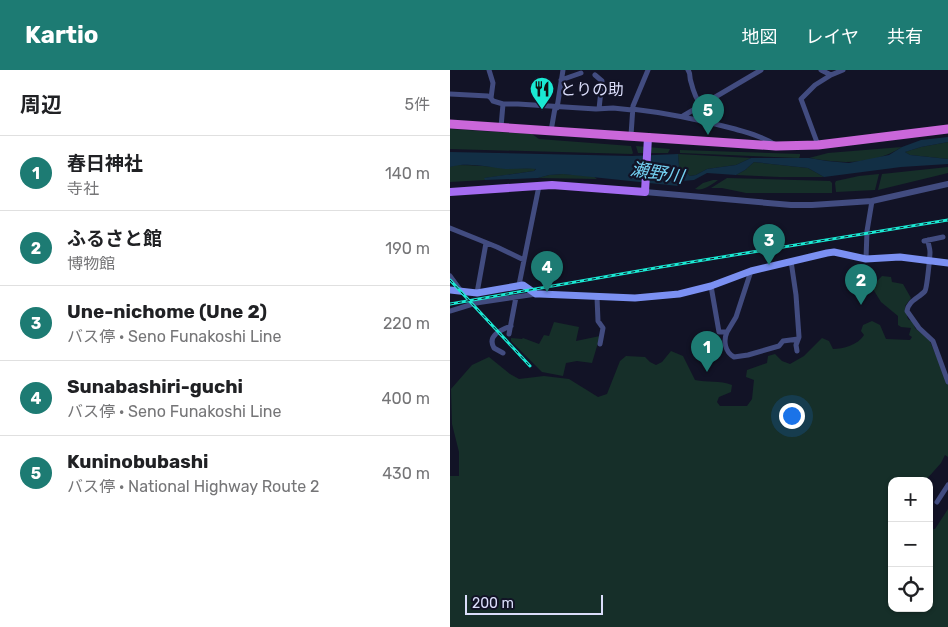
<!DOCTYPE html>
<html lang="ja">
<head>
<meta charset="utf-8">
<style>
	body { margin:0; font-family:Rubik,"Noto Sans JP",sans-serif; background:#f6f6f6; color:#202124 }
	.controls { position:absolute; right:15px; bottom:15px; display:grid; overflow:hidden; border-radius:10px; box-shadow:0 1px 4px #0004 }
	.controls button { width:45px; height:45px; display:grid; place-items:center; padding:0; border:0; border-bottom:1px solid #e0e0e0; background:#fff; color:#202124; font:25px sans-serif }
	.scale { position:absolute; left:15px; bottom:12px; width:138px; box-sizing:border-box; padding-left:5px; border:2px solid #dbdefb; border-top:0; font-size:14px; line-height:18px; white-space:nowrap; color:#dbdefb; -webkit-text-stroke:4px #121326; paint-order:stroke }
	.you { position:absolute; left:341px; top:345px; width:18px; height:18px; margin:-12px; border:4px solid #fff; border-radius:50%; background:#1a73e8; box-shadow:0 0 0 8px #1a73e833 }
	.badge { display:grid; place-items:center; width:32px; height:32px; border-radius:50%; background:#1d7b73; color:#fff; font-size:16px; font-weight:700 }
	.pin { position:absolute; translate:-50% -41px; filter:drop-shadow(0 1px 2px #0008) }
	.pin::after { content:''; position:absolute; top:26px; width:18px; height:15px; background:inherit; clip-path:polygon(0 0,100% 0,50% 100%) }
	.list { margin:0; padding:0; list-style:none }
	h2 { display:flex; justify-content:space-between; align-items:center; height:65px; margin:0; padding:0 20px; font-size:21px }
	h2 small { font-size:16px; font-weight:400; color:#757577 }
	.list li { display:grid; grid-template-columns:32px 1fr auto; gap:15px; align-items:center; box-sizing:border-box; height:75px; padding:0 20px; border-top:1px solid #e0e0e0 }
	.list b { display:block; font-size:19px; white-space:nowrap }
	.list p { margin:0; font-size:16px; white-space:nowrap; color:#757577 }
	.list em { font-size:16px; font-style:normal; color:#757577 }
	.icon { flex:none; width:28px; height:28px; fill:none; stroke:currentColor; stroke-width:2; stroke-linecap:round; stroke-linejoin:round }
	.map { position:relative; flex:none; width:498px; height:557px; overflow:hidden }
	header { display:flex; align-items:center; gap:30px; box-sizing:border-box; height:70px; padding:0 25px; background:#1d7b73; color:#fff }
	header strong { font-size:24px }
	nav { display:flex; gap:28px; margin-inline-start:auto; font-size:18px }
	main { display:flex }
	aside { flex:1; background:#fff }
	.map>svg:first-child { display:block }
	.green { fill:#162f29 }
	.water { fill:#122f45 }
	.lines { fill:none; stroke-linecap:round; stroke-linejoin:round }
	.minor { stroke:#424c80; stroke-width:5 }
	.tertiary { stroke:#424c80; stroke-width:6 }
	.secondary { stroke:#7b90f2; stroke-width:7 }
	.primary { stroke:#a46cf1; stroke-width:8 }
	.trunk { stroke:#ca67da; stroke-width:9 }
	.rail-casing { stroke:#1ae9d3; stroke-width:3 }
	.rail { stroke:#121326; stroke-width:1; stroke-dasharray:4; stroke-linecap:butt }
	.labels { text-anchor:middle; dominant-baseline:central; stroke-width:4.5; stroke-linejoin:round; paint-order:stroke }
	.poi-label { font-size:16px; fill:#dbdefb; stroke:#121326; text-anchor:start }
	.water-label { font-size:18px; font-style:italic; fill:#73d0f1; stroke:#121326 }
</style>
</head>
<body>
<header>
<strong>Kartio</strong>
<nav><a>地図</a><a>レイヤ</a><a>共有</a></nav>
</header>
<main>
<aside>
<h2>周辺<small>5件</small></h2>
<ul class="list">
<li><span class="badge">1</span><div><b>春日神社</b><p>寺社</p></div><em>140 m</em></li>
<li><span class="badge">2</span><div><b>ふるさと館</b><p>博物館</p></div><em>190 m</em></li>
<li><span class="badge">3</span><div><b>Une-nichome (Une 2)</b><p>バス停 · Seno Funakoshi Line</p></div><em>220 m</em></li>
<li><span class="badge">4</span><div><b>Sunabashiri-guchi</b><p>バス停 · Seno Funakoshi Line</p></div><em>400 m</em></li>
<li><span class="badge">5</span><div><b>Kuninobubashi</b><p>バス停 · National Highway Route 2</p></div><em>430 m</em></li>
</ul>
</aside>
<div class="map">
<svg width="498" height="557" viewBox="0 0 498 557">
	<rect width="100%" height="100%" fill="#121326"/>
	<path class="green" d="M0,59L82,64L89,69L181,76L183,83L182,84L0,79Z
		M498,72V89L460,85L455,82L471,77Z
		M186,76L220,79L218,83H188Z
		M452,77C424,95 390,94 359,88L378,83Z
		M230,80L350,84V86L349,88L230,83Z
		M228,84L301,88L286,95L257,99L246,105L240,106L229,96Z
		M304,92L358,98L374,107H330L286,105L295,100Z
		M6,95C33,95 59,99 86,98L84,101L35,108V110L0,112V97Z
		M498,97V103L428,120L432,104Z
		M113,104L143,106L147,109L88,108L99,105Z
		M429,104L425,120L386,122L385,113L386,111L409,106Z
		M277,108L380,111L382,113V123H296L272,118H261Z
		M263,110H268C261,115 254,121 245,119L253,113Z
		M432,206L441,207L442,212L453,214L461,228L455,236L458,245L457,247L459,250L463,251L465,258L479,269L498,314V387L495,385L491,393L475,411H442V538H479V460L485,459L498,439V557H0V406H9V382L2,354L1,319L22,295L39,287L60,304L69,309L94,306L119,309L148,327L157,324L170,291L176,286L195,287L200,292L206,295L212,292L221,281L233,286L245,310C257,313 270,310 282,315L281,322L269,327L267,332L270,336H297L302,329L304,310L296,307L297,300L317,293L318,286L325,284L332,291L340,294L354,286L372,268L379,271L383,279C393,279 408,275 414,265L411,261L413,255L422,251L430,255L436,269L460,270L462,267L459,265L461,258L451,257L448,255V246L431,232L423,219L425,213Z
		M104,252L129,257L126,271L150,266L142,293L127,291L116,293L113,306L92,302L61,271V268L72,269L73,268L89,274L94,265L99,266Z"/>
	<path class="water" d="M498,67V72L471,77L455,82L460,85L498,89V94L451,97L374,107L358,98L304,92L295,100L286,105L257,103L244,110L232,111L228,116L113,104L99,105L88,108L35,110L34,108L84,101L86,99C76,98 65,99 55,99C37,97 18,92 0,97V82L182,86L228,84L229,96L240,106L246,105L257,99L286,95L301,88H359L377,91L399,93L439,85L452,77L471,70Z"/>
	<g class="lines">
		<path class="minor" d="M39,0L43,13L41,28L43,31L53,34H68L146,39L163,38L182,40
			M238,0C241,4 239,7 241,12C243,20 246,29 251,35
			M371,0L381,5L393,0
			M145,5L152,11L149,39
			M111,10L131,3
			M0,24L38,26L41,28
			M107,38L113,0
			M182,39C217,43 251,50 285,59C298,63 312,66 324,74
			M233,46L311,0
			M51,57L53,34
			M101,61L105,38
			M181,65L183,36L198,0
			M368,75L351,29L365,15L381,5
			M0,158L47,177L74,190
			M478,170C478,174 480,178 480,182C480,186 477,218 475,221C469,228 458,231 457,241L469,258L483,271L498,312
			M474,171L493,167
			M416,189L417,161L422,131
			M341,191L346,225L349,267L346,275L347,281
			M0,206L11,221
			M69,215L89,116
			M261,216L269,262H277L286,247L301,201
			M27,223L36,173
			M147,227L148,251L153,258L150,274
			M0,241L26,233L86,224
			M277,262C273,271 275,282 284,287L298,285L329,276L333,271L348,269
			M59,264L66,227
			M53,283L44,278C37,266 50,260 61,256
			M487,432L498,415"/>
		<path class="tertiary" d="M195,122L341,135H362L422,131L498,114"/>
		<path class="secondary" d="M0,220L27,223L73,215L86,224H90L185,228L229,224L261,216L301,201L377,183L384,182L416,189L450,187L498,193"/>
		<path class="primary" d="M0,122L102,115L195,122L198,67"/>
		<path class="trunk" d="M0,54L326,76L368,75L498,59"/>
		<defs>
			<path id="rail" d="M0,210L80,296
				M0,234L211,197L498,150"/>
		</defs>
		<use href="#rail" class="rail-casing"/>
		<use href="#rail" class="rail"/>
	</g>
	<defs>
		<symbol id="restaurant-pin" viewBox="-11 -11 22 30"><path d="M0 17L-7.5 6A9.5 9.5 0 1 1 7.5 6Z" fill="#1ae9d3" stroke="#121326"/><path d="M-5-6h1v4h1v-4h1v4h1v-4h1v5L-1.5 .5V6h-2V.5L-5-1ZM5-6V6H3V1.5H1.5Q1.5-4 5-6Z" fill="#111"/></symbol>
	</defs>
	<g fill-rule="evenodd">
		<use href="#restaurant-pin" x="78" y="5" width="28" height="38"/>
	</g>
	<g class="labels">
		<g class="poi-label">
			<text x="110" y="19">とりの助</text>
		</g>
		<g class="water-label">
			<text transform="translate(207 103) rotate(9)">瀬野川</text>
		</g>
	</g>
</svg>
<div class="controls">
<button>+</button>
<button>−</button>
<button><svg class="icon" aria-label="locate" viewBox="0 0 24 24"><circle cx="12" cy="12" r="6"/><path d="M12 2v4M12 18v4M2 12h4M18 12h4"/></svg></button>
</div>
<div class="scale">200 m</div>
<div class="you"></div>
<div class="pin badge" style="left:257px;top:302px">1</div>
<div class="pin badge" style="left:411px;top:235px">2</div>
<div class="pin badge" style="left:319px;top:195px">3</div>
<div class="pin badge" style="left:97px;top:222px">4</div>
<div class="pin badge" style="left:258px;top:65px">5</div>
</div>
</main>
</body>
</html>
